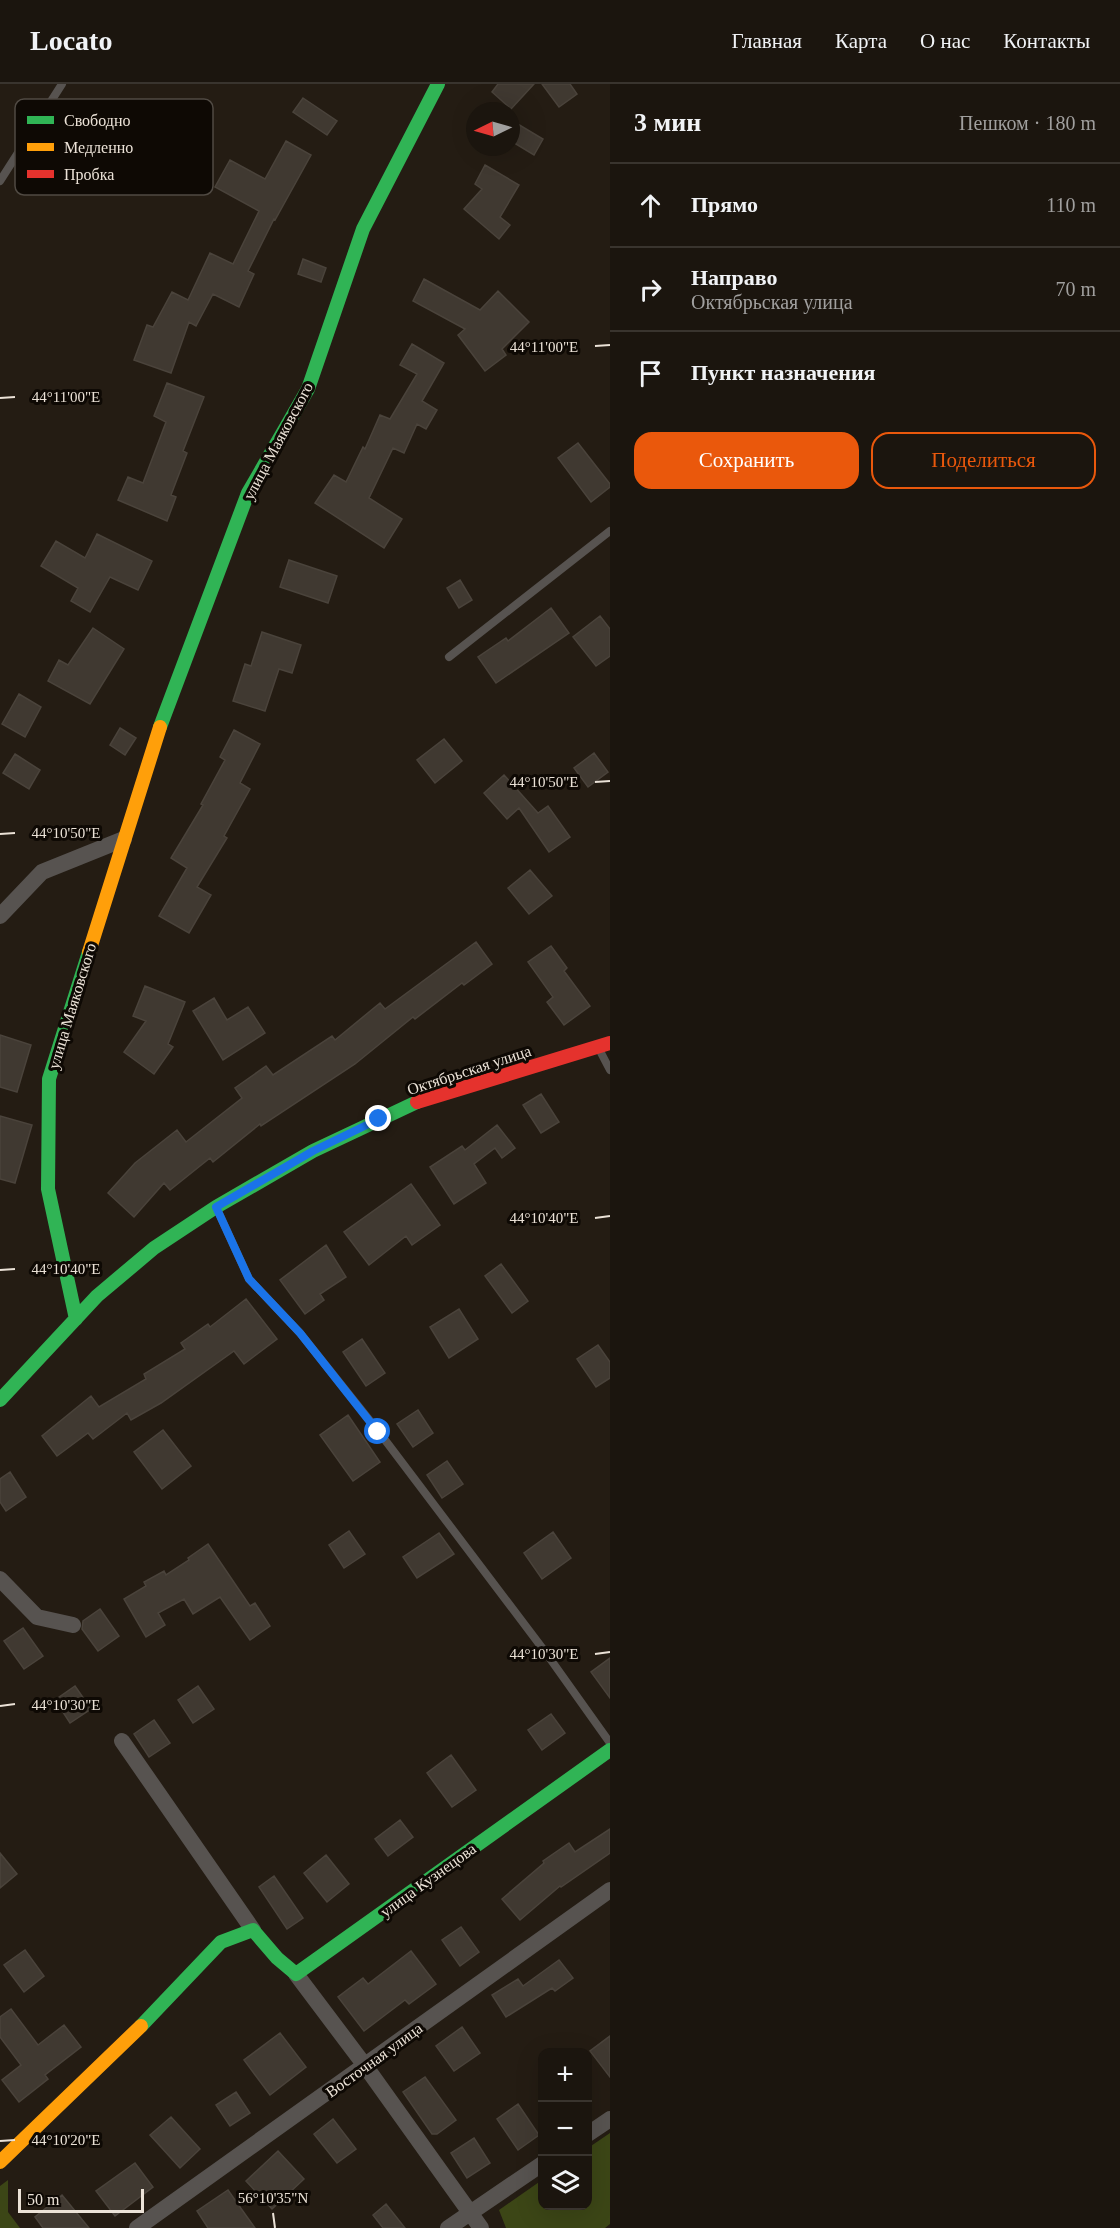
<!DOCTYPE html>
<html lang="ru">
<head>
<meta charset="utf-8">
<style>
	body { margin:0; font-family:Georgia,serif; background:#28221c; color:#f1f3f6 }
	.controls { position:absolute; right:18px; bottom:18px; display:grid; overflow:hidden; border-radius:12px; box-shadow:0 6px 24px #0002 }
	.controls button { width:54px; height:54px; display:grid; place-items:center; padding:0; border:0; border-bottom:2px solid #39342e; background:#1b150e; color:#f1f3f6; font:30px sans-serif }
	.compass { position:absolute; left:466px; top:18px; width:54px; height:54px; border-radius:50%; background:#1b150e; box-shadow:0 6px 24px #0002; rotate:265deg }
	.scale { position:absolute; left:18px; bottom:15px; width:126px; box-sizing:border-box; padding-left:6px; border:3px solid #ebe2d7; border-top:0; font-size:16px; line-height:21px; white-space:nowrap; color:#ebe2d7; -webkit-text-stroke:4px #0e0904; paint-order:stroke }
	.stop { position:absolute; width:18px; height:18px; margin:-14px; border:4px solid #1a73e8; border-radius:50%; background:#fff }
	.stop.end { background:#1a73e8; border-color:#fff; box-shadow:0 2px 6px #0008 }
	.list { margin:0; padding:0; list-style:none }
	h2 { display:flex; justify-content:space-between; align-items:center; height:78px; margin:0; padding:0 24px; font-size:26px }
	h2 small { font-size:20px; font-weight:400; color:#a09f9e }
	.list li { display:grid; grid-template-columns:39px 1fr auto; gap:18px; align-items:center; box-sizing:border-box; height:84px; padding:0 24px; border-top:2px solid #39342e }
	.list b { display:block; font-size:22px; white-space:nowrap }
	.list p { margin:0; font-size:20px; white-space:nowrap; color:#a09f9e }
	.list em { font-size:20px; font-style:normal; color:#a09f9e }
	.actions { display:flex; gap:12px; padding:18px 24px }
	.actions a { flex:1; padding:14px 0; border:2px solid #ea580c; border-radius:18px; text-align:center; font-size:21px; color:#ea580c }
	.actions .main { background:#ea580c; color:#fff }
	.icon { flex:none; width:33px; height:33px; fill:none; stroke:currentColor; stroke-width:2; stroke-linecap:round; stroke-linejoin:round }
	.map { position:relative; flex:none; width:610px; height:2144px; overflow:hidden }
	header { display:flex; align-items:center; gap:36px; box-sizing:border-box; height:84px; padding:0 30px; background:#1b150e; border-bottom:2px solid #39342e }
	header strong { font-size:28px }
	nav { display:flex; gap:33px; margin-inline-start:auto; font-size:21px }
	main { display:flex }
	aside { flex:1; background:#1b150e }
	.map>svg:first-child { display:block }
	.forest { fill:#3c4616 }
	.building { fill:#403931; stroke:#4a433b; stroke-width:1.5 }
	.lines { fill:none; stroke-linecap:round; stroke-linejoin:round }
	.lane { stroke:#575350; stroke-width:8 }
	.street { stroke:#575350; stroke-width:16 }
	.fast { stroke:#30b455; stroke-width:14 }
	.slow { stroke:#ff9f0a; stroke-width:14 }
	.jam { stroke:#e5322d; stroke-width:14 }
	.route { stroke:#1a73e8; stroke-width:8 }
	.ticks { fill:none; stroke:#ebe2d7; stroke-width:2 }
	.labels { text-anchor:middle; dominant-baseline:central; stroke-width:6; stroke-linejoin:round; paint-order:stroke }
	.street-label { font-size:16px; fill:#ebe2d7; stroke:#0e0904 }
	.key { fill:#0e0904; stroke:#504a43; stroke-width:1.5 }
	.key-label { font-size:16px; fill:#ebe2d7 }
	.ticks-label { font-size:15px; text-anchor:middle; fill:#ebe2d7; stroke:#0e0904; stroke-width:6; stroke-linejoin:round; paint-order:stroke }
</style>
</head>
<body>
<header>
<strong>Locato</strong>
<nav><a>Главная</a><a>Карта</a><a>О нас</a><a>Контакты</a></nav>
</header>
<main>
<div class="map">
<svg width="610" height="2144" viewBox="0 0 610 2144">
	<rect width="100%" height="100%" fill="#241c13"/>
	<path class="forest" d="M610,2049V2140L605,2144H506L499,2126L542,2096V2122H588V2064Z
		M8,2096V2128L20,2144H0V2102Z"/>
	<path class="building" d="M498,0H534L511,25L492,8Z
		M542,0H570L577,10L559,23Z
		M303,14L337,37L327,51L293,28Z
		M511,36L543,55L534,71L511,57Z
		M286,57L311,71L275,136L274,135L248,187L254,190L239,223L213,210L196,242L189,238L171,289L134,276L147,241L153,243L172,208L188,216L210,169L233,180L259,127L215,103L230,76L265,95Z
		M485,81L519,101L500,133L510,141L499,155L464,125L482,105L475,100Z
		M303,175L326,184L321,198L298,190Z
		M424,195L480,226L498,207L529,238L502,265L506,271L485,287L458,251L465,245L413,217Z
		M412,260L444,279L422,317L437,326L426,345L417,340L404,369L393,364L369,414L402,435L384,464L315,419L334,391L346,398L363,363L365,365L380,331L390,335L417,290L400,281Z
		M167,299L204,313L183,367L187,369L171,411L176,413L167,437L118,416L128,393L143,399L166,338L154,332Z
		M578,359L610,400V403L591,418L558,374Z
		M97,450L152,477L138,506L110,493L90,528L71,517L78,504L41,482L56,457L85,474Z
		M289,476L337,492L328,519L280,503Z
		M460,496L472,516L459,524L447,504Z
		M551,524L569,549L496,599L478,573L506,554L508,557Z
		M600,532L610,545V572L596,582L573,553Z
		M93,544L124,565L90,620L48,597L59,576L68,581Z
		M262,548L301,561L292,589L279,585L265,627L233,617L245,580L251,582Z
		M19,610L41,623L25,653L2,640Z
		M120,644L136,654L125,671L110,661Z
		M234,646L260,660L240,699L250,705L224,752L227,754L197,803L211,811L189,849L159,832L187,784L171,774L203,721L201,720L225,676L220,673Z
		M444,655L462,677L435,699L417,676Z
		M594,669L608,688L588,703L574,684Z
		M15,670L40,686L29,705L3,689Z
		M504,691L538,729L548,722L570,753L549,768L519,724L507,735L484,709Z
		M530,786L552,812L529,830L508,804Z
		M476,858L492,880L464,901L462,899L415,935L413,933L355,980L261,1042L260,1040L213,1078L210,1074L170,1106L164,1099L134,1133L108,1109L135,1079L177,1046L186,1058L242,1014L235,1004L266,982L273,991L332,952L335,956L380,919L385,925Z
		M551,862L567,884L564,887L590,922L564,941L547,918L553,913L528,878Z
		M145,902L185,918L168,960L173,963L154,990L124,968L146,937L133,932Z
		M214,914L227,936L248,923L265,949L223,976L193,927Z
		M0,951L31,961L17,1008L0,1003Z
		M541,1010L559,1038L541,1049L523,1021Z
		M0,1032L32,1041L15,1099L0,1095Z
		M497,1041L515,1064L502,1074L495,1064L474,1080L486,1099L454,1120L430,1083L462,1062L465,1066Z
		M411,1100L440,1141L412,1161L406,1152L369,1181L344,1148Z
		M326,1161L346,1193L320,1210L324,1216L305,1230L280,1196Z
		M501,1180L528,1217L512,1229L485,1192Z
		M246,1215L277,1255L244,1280L234,1267L161,1319L131,1336L127,1329L93,1355L88,1349L57,1372L42,1352L91,1312L99,1323L146,1295L144,1290L185,1265L181,1259L208,1240L210,1243Z
		M459,1225L478,1255L449,1274L430,1243Z
		M362,1255L385,1289L366,1302L343,1268Z
		M598,1261L610,1278V1294L596,1303L577,1275Z
		M418,1326L433,1349L413,1363L397,1340Z
		M348,1331L380,1378L353,1397L320,1351Z
		M163,1346L191,1382L162,1405L134,1368Z
		M447,1377L463,1400L442,1414L427,1391Z
		M10,1388L26,1413L6,1427L0,1418V1395Z
		M349,1447L365,1470L344,1484L329,1461Z
		M553,1448L571,1474L542,1495L524,1469Z
		M439,1449L454,1470L417,1494L403,1473Z
		M208,1460L250,1522L255,1519L270,1542L250,1556L220,1513L193,1530L184,1515L158,1529L165,1541L146,1553L124,1515L146,1502L144,1498L164,1487L166,1491L189,1476L188,1474Z
		M100,1525L119,1552L98,1567L82,1545L83,1537Z
		M23,1544L43,1572L24,1585L4,1557Z
		M610,1574V1614L591,1588Z
		M75,1602L91,1625L70,1639L55,1616Z
		M198,1602L214,1625L193,1639L178,1616Z
		M551,1630L565,1649L542,1666L528,1646Z
		M154,1636L170,1659L149,1673L134,1650Z
		M451,1671L476,1706L452,1723L427,1689Z
		M400,1736L413,1753L388,1772L375,1755Z
		M610,1745V1769L561,1803L560,1802L520,1836L502,1815L544,1779L543,1777L569,1759L575,1768Z
		M0,1769L17,1790L0,1804Z
		M326,1771L349,1800L327,1818L304,1789Z
		M274,1792L303,1834L287,1845L259,1803Z
		M461,1843L479,1868L460,1882L442,1856Z
		M25,1866L44,1892L24,1908L4,1881Z
		M411,1867L436,1900L409,1920L405,1916L364,1947L338,1913L363,1894L368,1900Z
		M559,1876L573,1894L555,1907L552,1904L506,1933L492,1911L518,1895L523,1902Z
		M11,1925L38,1961L64,1941L81,1963L45,1991L48,1995L19,2018L2,1996L21,1981L0,1953V1933Z
		M462,1943L480,1969L454,1987L436,1962Z
		M280,1949L306,1983L270,2011L244,1976Z
		M610,1952V1993L590,1967Z
		M425,1993L456,2036L437,2050H432L403,2008Z
		M236,2008L250,2029L230,2042L216,2021Z
		M518,2020L539,2051L518,2066L497,2035Z
		M171,2033L200,2065L180,2084L150,2051Z
		M333,2035L356,2065L337,2079L314,2050Z
		M474,2054L490,2079L467,2094L451,2069Z
		M278,2067L304,2095L272,2125L246,2097Z
		M135,2079L153,2103L115,2132L96,2107Z
		M228,2106L235,2116L255,2144H208L197,2127Z
		M62,2111L89,2144H43L35,2133Z
		M386,2120L405,2144H383L373,2131Z"/>
	<g class="lines">
		<path class="lane" d="M0,97L62,0
			M449,573L610,447
			M599,965L610,986
			M217,1125L249,1195L300,1249L379,1348L546,1569L610,1659"/>
		<path class="street" d="M0,832L42,788L124,755
			M0,1495L37,1533L73,1541
			M122,1657L253,1846
			M296,1890L366,1983L481,2144
			M588,2050L610,2035
			M137,2144L610,1806
			M448,2144L542,2080"/>
		<path class="fast" d="M160,643L248,409L308,305L363,145L438,0
			M76,1235L48,1105L49,995L89,868
			M0,1316L97,1212L154,1164L216,1123L313,1067L417,1018
			M141,1942L221,1858L253,1846L277,1874L296,1890L610,1666"/>
		<path class="slow" d="M89,868L160,643
			M0,2078L141,1942"/>
		<path class="jam" d="M417,1018L610,959"/>
	</g>
	<g class="lines">
		<path class="route" d="M378,1348L300,1249L249,1195L216,1123L313,1067L379,1035"/>
	</g>
	<path class="ticks" d="M595,262L610,261M0,314L15,313M595,698L610,697M0,750L15,749M595,1134L610,1132M0,1186L15,1185M595,1570L610,1568M0,1622L15,1620M0,2057L15,2056M273,2129L275,2144"/>
	<g class="labels">
		<g class="street-label">
			<text transform="translate(278 357) rotate(-62)">улица Маяковского</text>
			<text transform="translate(72 922) rotate(-73)">улица Маяковского</text>
			<text transform="translate(469 986) rotate(-18)">Октябрьская улица</text>
			<text transform="translate(428 1796) rotate(-36)">улица Кузнецова</text>
			<text transform="translate(374 1976) rotate(-36)">Восточная улица</text>
		</g>
	</g>
	<rect x="15" y="15" width="198" height="96" rx="9" class="key"/>
	<rect x="27" y="32" width="27" height="8" fill="#30b455"/>
	<rect x="27" y="59" width="27" height="8" fill="#ff9f0a"/>
	<rect x="27" y="86" width="27" height="8" fill="#e5322d"/>
	<g class="key-label">
		<text x="64" y="42">Свободно</text>
		<text x="64" y="69">Медленно</text>
		<text x="64" y="96">Пробка</text>
	</g>
	<g class="ticks-label">
		<text x="544" y="268">44°11'00"E</text>
		<text x="66" y="318">44°11'00"E</text>
		<text x="544" y="703">44°10'50"E</text>
		<text x="66" y="754">44°10'50"E</text>
		<text x="544" y="1139">44°10'40"E</text>
		<text x="66" y="1190">44°10'40"E</text>
		<text x="544" y="1575">44°10'30"E</text>
		<text x="66" y="1626">44°10'30"E</text>
		<text x="66" y="2061">44°10'20"E</text>
		<text x="273" y="2119">56°10'35"N</text>
	</g>
</svg>
<div class="controls">
<button>+</button>
<button>−</button>
<button><svg class="icon" aria-label="layers" viewBox="0 0 24 24"><path d="M12 4l9 5-9 5-9-5zM3 14l9 5 9-5"/></svg></button>
</div>
<svg class="compass" viewBox="-18 -18 36 36"><path d="M0-13l5 13h-10z" fill="#e53935"/><path d="M0 13l5-13h-10z" fill="#a09f9e"/></svg>
<div class="scale">50 m</div>
<div class="stop" style="left:378px;top:1348px"></div>
<div class="stop end" style="left:379px;top:1035px"></div>
</div>
<aside>
<h2>3 мин<small>Пешком · 180 m</small></h2>
<ul class="list">
<li><svg class="icon" aria-label="ahead" viewBox="0 0 24 24"><path d="M12 20V5M6 11l6-6 6 6"/></svg><div><b>Прямо</b></div><em>110 m</em></li>
<li><svg class="icon" aria-label="right" viewBox="0 0 24 24"><path d="M7 20v-9h11M14 6l5 5-5 5"/></svg><div><b>Направо</b><p>Октябрьская улица</p></div><em>70 m</em></li>
<li><svg class="icon" aria-label="arrive" viewBox="0 0 24 24"><path d="M6 21V4h12l-3 4 3 4H6"/></svg><div><b>Пункт назначения</b></div></li>
</ul>
<div class="actions"><a class="main">Сохранить</a><a>Поделиться</a></div>
</aside>
</main>
</body>
</html>
